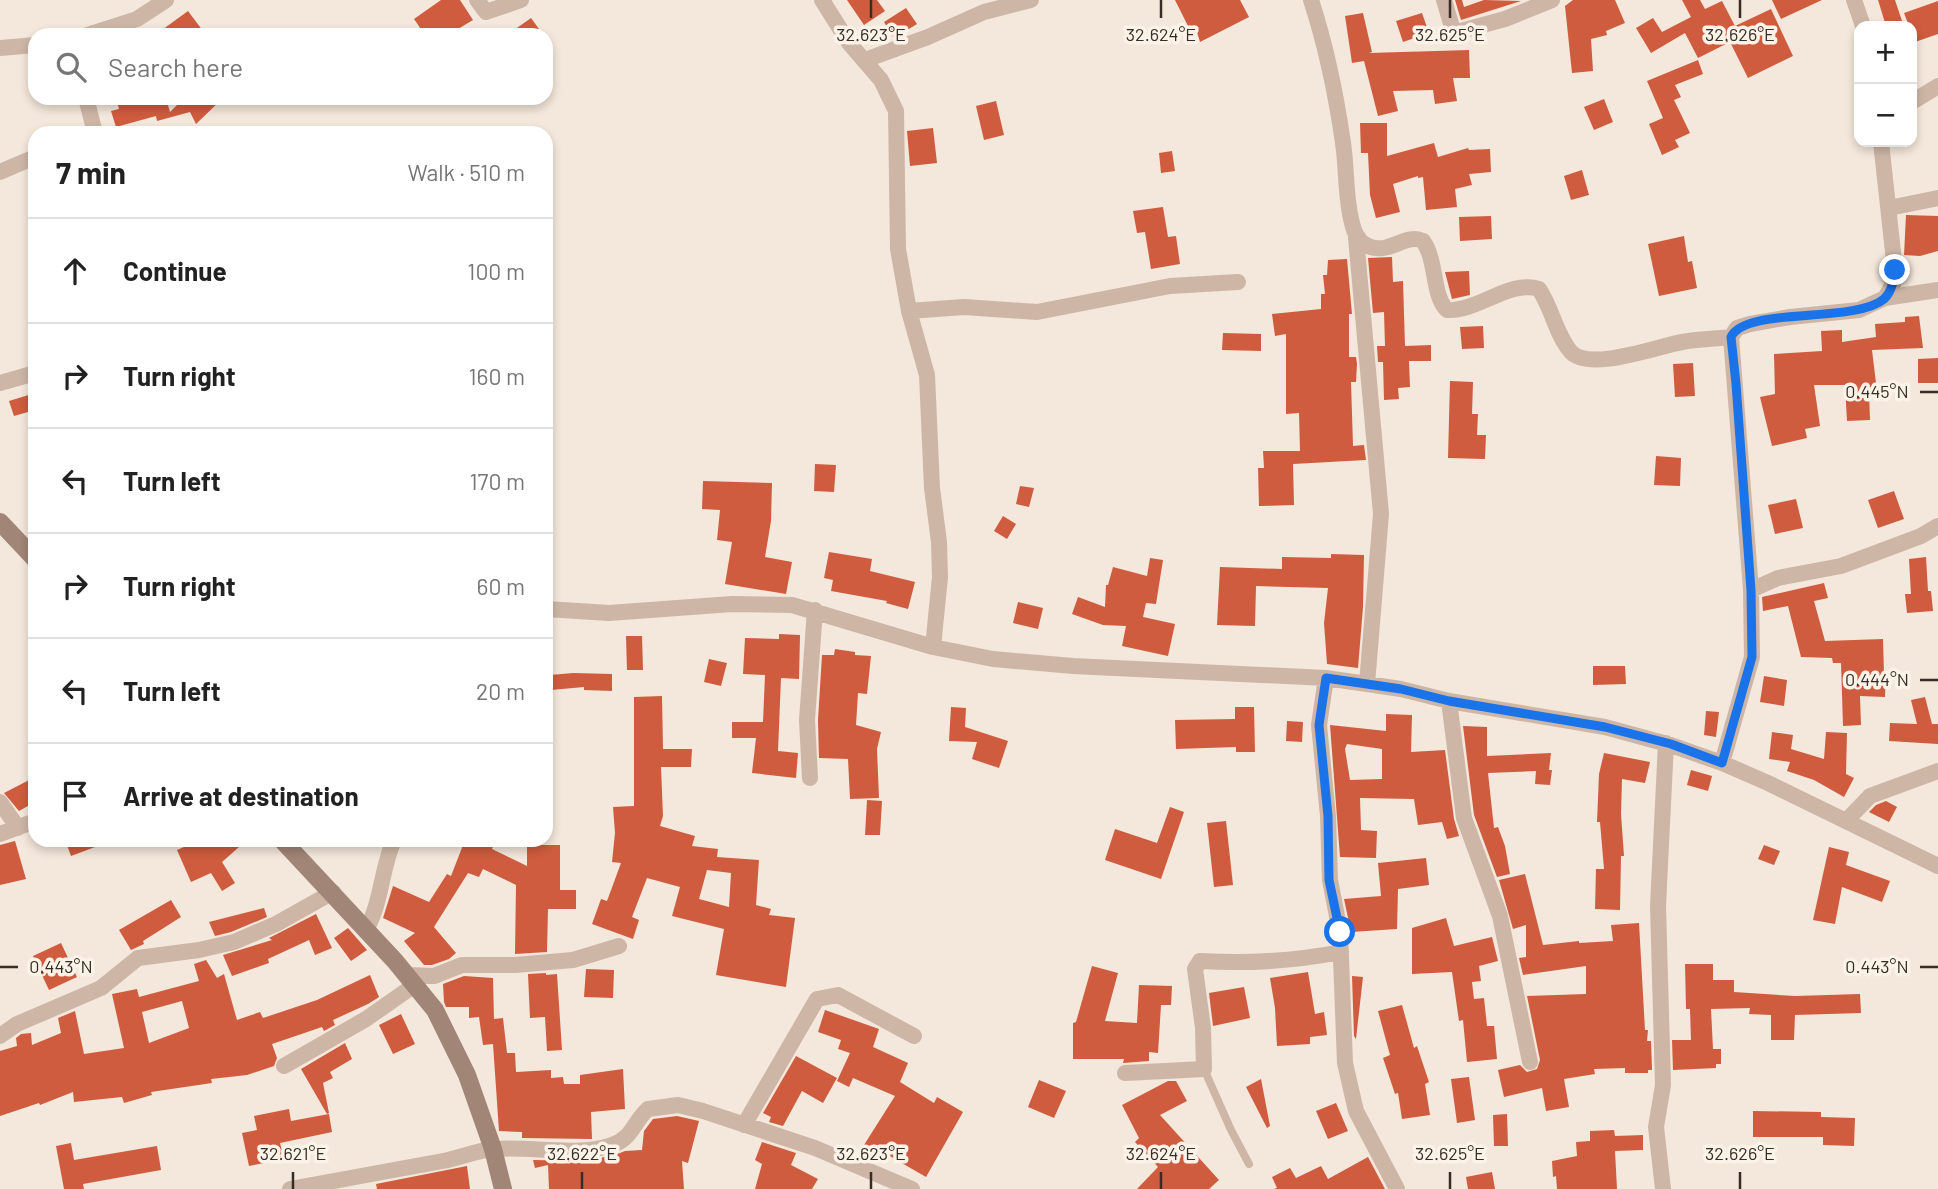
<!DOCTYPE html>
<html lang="en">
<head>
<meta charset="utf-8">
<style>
	body { margin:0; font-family:Barlow,sans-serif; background:#f2f2f2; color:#222 }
	.controls { position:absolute; right:21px; top:21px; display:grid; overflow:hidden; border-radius:14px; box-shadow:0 4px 10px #0003 }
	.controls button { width:63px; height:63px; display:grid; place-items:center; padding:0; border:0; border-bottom:2px solid #e0e0e0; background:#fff; color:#222; font:35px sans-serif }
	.stop { position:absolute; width:21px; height:21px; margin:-16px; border:5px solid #1a73e8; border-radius:50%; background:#fff }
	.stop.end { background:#1a73e8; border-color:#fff; box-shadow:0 2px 7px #0008 }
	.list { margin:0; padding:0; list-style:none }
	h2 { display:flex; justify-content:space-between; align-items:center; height:91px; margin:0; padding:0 28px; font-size:30px }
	h2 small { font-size:23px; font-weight:400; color:#767676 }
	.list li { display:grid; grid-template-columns:46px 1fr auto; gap:21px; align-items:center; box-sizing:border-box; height:105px; padding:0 28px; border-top:2px solid #e0e0e0 }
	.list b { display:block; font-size:26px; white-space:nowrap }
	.list em { font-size:23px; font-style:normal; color:#767676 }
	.icon { flex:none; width:38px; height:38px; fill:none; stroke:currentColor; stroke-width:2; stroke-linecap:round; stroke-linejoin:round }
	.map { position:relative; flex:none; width:1938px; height:1189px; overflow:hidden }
	.search { position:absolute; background:#fff; box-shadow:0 4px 10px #0003; left:28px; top:28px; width:525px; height:77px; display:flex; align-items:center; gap:18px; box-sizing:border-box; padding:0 24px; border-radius:21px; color:#767676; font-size:26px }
	.panel { position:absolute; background:#fff; box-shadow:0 4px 10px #0003; left:28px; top:126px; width:525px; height:721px; border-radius:21px }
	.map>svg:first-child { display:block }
	.building { fill:#cf5c3e; fill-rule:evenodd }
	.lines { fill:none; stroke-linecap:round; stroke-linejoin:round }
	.lane { stroke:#cdb6a6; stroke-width:8 }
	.street { stroke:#cdb6a6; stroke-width:16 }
	.secondary { stroke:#a18577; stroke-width:18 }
	.route { stroke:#1a73e8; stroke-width:9 }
	.ticks { fill:none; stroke:#382c27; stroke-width:2.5 }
	.ticks-label { font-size:18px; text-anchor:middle; fill:#382c27; stroke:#fbf2e8; stroke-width:7; stroke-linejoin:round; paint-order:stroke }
</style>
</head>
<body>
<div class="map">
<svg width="1938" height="1189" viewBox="0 0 1938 1189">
	<rect width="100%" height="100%" fill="#f4e7db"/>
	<path class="building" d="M441,0H460L473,20L448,35H425L414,19Z
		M847,0H877L885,11L864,25Z
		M1175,0H1240L1249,17L1200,42L1195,25L1189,28Z
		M1455,0H1462L1464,7L1484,0L1521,1L1461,20Z
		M1573,0H1615L1625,23L1606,31L1607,35L1591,39L1593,71L1572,73L1565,6Z
		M1682,0H1700L1705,9L1722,1L1735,26L1771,9L1793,56L1748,78L1730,42L1698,58L1685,33L1651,53L1636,28L1653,18L1662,32L1691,17Z
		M1772,0H1822L1781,19Z
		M1878,0H1895L1902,21L1886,26Z
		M1938,1V34L1915,42L1912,26H1909L1904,13Z
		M906,8L917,24L894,38L884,22Z
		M188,11L206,35H155Z
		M1363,13L1372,52L1369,53L1469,50L1470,78H1453L1457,101L1435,104L1433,90L1393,91L1398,111L1378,116L1364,61L1352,63L1345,16Z
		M1422,13L1429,33L1403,42L1396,21Z
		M531,18L539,29L530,35H507Z
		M1698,60L1703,74L1675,85L1681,97L1674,100L1690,133L1675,140L1679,147L1662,155L1649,124L1663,118L1647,81Z
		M116,98H166L170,112L184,98H223L196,124L190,112L157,121L156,116L116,127L111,111L119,109Z
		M1604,99L1613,122L1594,130L1584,107Z
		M996,101L1004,135L984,140L976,106Z
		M1360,123H1387V156L1434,143L1438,157L1468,148L1469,150L1490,149L1491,172L1469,174L1472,185L1455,189L1457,207L1426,210L1423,177L1418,178V176L1393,184L1400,212L1376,218L1370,195L1368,153H1361Z
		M933,128L937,163L910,166L907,131Z
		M1172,151L1175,171L1161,173L1159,153Z
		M1582,170L1589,195L1571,200L1564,176Z
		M1163,207L1168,237L1176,236L1180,264L1151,269L1145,232L1137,233L1133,211Z
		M1906,215L1938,216V251L1920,256L1904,255Z
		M1491,216L1492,239L1460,241L1459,217Z
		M1684,236L1688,262L1692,261L1697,288L1659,296L1648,244Z
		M1392,257L1393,282L1403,281L1405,346L1431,345V361H1409L1410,387L1398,388L1399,399L1384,400L1383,362H1378L1377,346H1385L1384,312L1373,313L1368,258Z
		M1347,259L1352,314H1349V357H1356L1357,364L1356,382H1351L1353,446L1364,445L1366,460L1293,464L1294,505L1259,506L1258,468H1264L1263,451H1300L1299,413L1286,414V334L1275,336L1272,314L1321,309V294H1325L1323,275H1327L1328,260Z
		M1469,271L1470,295L1452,299L1445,272Z
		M1919,316L1923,348L1872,350L1877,391L1869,392L1870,420L1847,421L1845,385H1814L1820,426L1805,429L1807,438L1772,446L1760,397L1775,394L1774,354L1822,351L1821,331L1842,330V342L1876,337L1875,324L1905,322V317Z
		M1483,326L1484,348L1462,349L1460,327Z
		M1223,333L1261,334V351L1222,350Z
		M1938,358V383H1918V359Z
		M1693,363L1695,396L1675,397L1673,364Z
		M1450,381L1473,382L1472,414H1478L1477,435H1486L1485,459L1448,458Z
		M35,393V410L14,416L9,401Z
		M1656,456L1681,458L1680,486L1654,485Z
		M815,464L836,465L834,492L814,491Z
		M703,481L772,483L771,521L765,557L792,562L786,594L725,584L732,542L717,540L720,510L702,509Z
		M1020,486L1034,488L1029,507L1016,504Z
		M1894,491L1904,519L1878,528L1868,500Z
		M1796,499L1803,528L1775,534L1768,505Z
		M1003,516L1016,524L1007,539L994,531Z
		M829,552L872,559L870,571L915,582L908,609L886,603L887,601L831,591L833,580L824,578Z
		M1331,554L1364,555L1363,607L1358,668L1327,664L1324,623L1328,588L1256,586L1255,626L1217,625L1220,567L1282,569V557L1331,558Z
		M1926,557L1928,591H1931L1933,611L1907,613L1905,594H1911L1909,559Z
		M1150,558L1163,560L1156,604L1146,603L1143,617L1175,624L1168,656L1122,646L1126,626L1103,625L1072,614L1078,597L1105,607L1106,585H1108L1113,567L1147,576Z
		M1824,583L1828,598L1814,601L1825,641L1883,639L1884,674H1886L1885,697L1860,696L1861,725L1843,726L1841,663H1833L1832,658L1801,657L1788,606L1763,611L1762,597Z
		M1018,602L1043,608L1038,629L1013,623Z
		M779,634L800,635L799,679L781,678L778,751L798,753L796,778L752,773L756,738H732V722H763L765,675L743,674L745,638L779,639Z
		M626,636H642L643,670H627Z
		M835,649L855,652V655L871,656L867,694L858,693L856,725L881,732L877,749L879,798L850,799L848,759L819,758L818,720L822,655H834Z
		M709,659L727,663L721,686L704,682Z
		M1593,666H1625L1626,684L1593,685Z
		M573,673L612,674V691L584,690V687L551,690L550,675Z
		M1764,676L1787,680L1784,706L1760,702Z
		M662,696L663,749H692L691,767H661L663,816L660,826L695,836L692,846L718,849L717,857L759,860L756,905L771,909L769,915L795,918L786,987L716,975L724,929L672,916L680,887L647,878L632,917L639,920L633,939L592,924L601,899L607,901L621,863L612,862L615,833L613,807L634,806V697ZM707,870L731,873L729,907L699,899Z
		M1925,697L1932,724H1938V744L1889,741L1890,723L1917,724L1911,700Z
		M951,707L966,708L965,727L1008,741L999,768L972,759L977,742L949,741Z
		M1235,707H1254L1255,752H1236V747L1176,749L1175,720L1235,719Z
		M1706,711L1719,712L1716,737L1704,735Z
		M1386,714L1412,715L1411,752L1445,750L1454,819L1459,836L1447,839L1442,822L1418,825L1414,799L1360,798L1361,830L1377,831L1376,858L1340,857L1330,725L1386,731ZM1347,744L1382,749V779L1350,780L1345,749Z
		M1287,721L1303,722L1302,742L1286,741Z
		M1463,726L1487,727V756L1551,753L1549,770H1552L1550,785L1535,784L1536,771L1488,773L1494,828L1498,827L1505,846L1510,874L1497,877L1474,815Z
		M1772,732L1793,735L1791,749L1824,759L1826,732L1847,733L1846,774L1854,778L1844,797L1814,780L1787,771L1790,762L1769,759Z
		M1604,753L1650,762L1645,783L1622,779L1621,814L1624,856H1621L1620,910L1595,909L1596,869H1604L1600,822H1597L1599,774Z
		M1691,770L1712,776L1708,791L1687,785Z
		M35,777V802L19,811L4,793Z
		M867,800L882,801L880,835H865Z
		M1886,801L1897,807L1889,822L1869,812L1876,805Z
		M1170,807L1184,812L1161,879L1105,860L1115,829L1157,843Z
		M1226,821L1233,885L1214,887L1207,823Z
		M65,840H111V841L71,856Z
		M200,840H247L222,862L235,883L222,891L211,873L191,882L177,850Z
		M465,840H484L494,844L492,849L527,866V845H560V890H576V909H548L547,952L515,954L516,885L483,869L479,877L468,873L434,927L456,953L449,959L432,965H424L404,941L415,933L383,918L393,886L429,902L447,874L451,876Z
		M15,841L26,879L0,885V845Z
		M1764,845L1780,851L1774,865L1758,859Z
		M1829,847L1849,852L1846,865L1890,881L1882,902L1842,887L1835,924L1813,920Z
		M1426,858L1429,885L1398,889L1397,929L1351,932L1344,899L1381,896L1378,863Z
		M1525,874L1543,945L1579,941V943L1613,941L1611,925L1639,923L1645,1030H1648L1647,1041H1651L1652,1070H1648V1073H1625V1068L1594,1069L1595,1074L1564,1079L1569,1107L1546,1111L1542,1088L1504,1097L1498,1070L1520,1065L1527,1072L1537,1069L1540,1060L1527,996L1586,994V966L1523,975L1519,958L1526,957V925L1513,929L1499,880Z
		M171,900L181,917L143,941L144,944L131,950L119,930Z
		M264,908L267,917L231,932L215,936L209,922Z
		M316,914L332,948L315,955L309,940L268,959L269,963L232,976L223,955L272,940L269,938Z
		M1446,918L1454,946L1492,937L1498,961L1479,966L1481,981L1472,982L1474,999L1484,998L1487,1026H1494L1497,1059L1467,1062L1463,1020L1459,1021L1452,972L1412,974V928Z
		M348,928L367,950L351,961L334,938Z
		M61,943L77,977L49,990L33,956Z
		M206,960L217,978L224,974L237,1020L260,1012L263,1018L317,1000L370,975L379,997L368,1004L333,1020L335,1025L324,1031L322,1027L272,1044L277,1058L274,1066L247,1075L211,1079L212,1083L151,1092L152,1095L124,1103L122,1097L74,1102L73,1092L40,1105L39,1103L0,1116V1051L17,1046L16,1038L21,1034L31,1033L32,1045L61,1033L58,1018L75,1011L84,1054L124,1048L112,994L137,989L139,997L199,981L194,964ZM182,1001L189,1028L149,1043L142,1012Z
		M1685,964H1713V980H1734V992L1795,996L1860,994L1861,1013L1795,1015L1794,1040H1771V1015L1749,1014L1750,1008L1711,1009L1713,1049H1721V1064H1716V1068L1673,1070L1672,1040H1691L1690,1009H1686Z
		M1092,966L1118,973L1105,1021L1137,1023L1139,985L1172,986L1171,1005H1161L1158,1053L1149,1052V1061L1123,1063L1124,1059H1073V1023L1076,1022Z
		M586,969L614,970L613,998L584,997Z
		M1308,972L1315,1014L1324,1012L1327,1035L1310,1037V1044L1277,1046L1275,1008L1270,978Z
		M546,973V975L557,974L562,1050L547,1051L545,1017L530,1018L528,974Z
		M464,976L493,978L494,1019L503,1018L507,1053H515L516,1072L551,1070V1078L563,1077L564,1084H580V1075L623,1069L625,1109L591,1112L592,1139L522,1138V1132L499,1131L493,1044L483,1045L479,1017L469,1018V1007H446L444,1002L443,984Z
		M1352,976L1363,977L1356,1039L1354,1036Z
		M1244,987L1250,1018L1213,1026L1209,993Z
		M1402,1005L1414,1048L1417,1046L1429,1082L1425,1084L1430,1115L1402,1119L1398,1093L1395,1094L1383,1058L1390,1055L1378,1011Z
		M825,1010L879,1029L873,1047L908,1063L900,1082L934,1103L937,1097L963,1112L926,1177L888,1155L886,1158L864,1145L895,1096L853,1078L849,1087L837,1081L850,1053L838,1049L841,1040L818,1032Z
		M401,1014L415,1044L393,1054L379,1025Z
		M345,1043L352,1059L330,1072L333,1078L323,1083L329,1113L327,1114L301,1069Z
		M796,1056L837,1078L823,1103L802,1091L783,1126L769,1122L771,1117L763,1113Z
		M1469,1077L1475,1120L1457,1123L1451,1079Z
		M1261,1079L1270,1126L1267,1128L1246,1087Z
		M1039,1080L1066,1091L1054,1118L1028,1107Z
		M1168,1081H1176L1187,1101L1160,1115L1219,1180L1209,1189H1137L1158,1167L1135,1142L1139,1138L1122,1105Z
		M1336,1103L1348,1131L1328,1139L1316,1111Z
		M289,1109L291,1121L329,1114L332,1132L280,1143L284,1159L249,1166L242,1133L257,1130L254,1116Z
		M1753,1111L1821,1112V1117L1855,1118L1854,1146L1823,1145V1137H1753Z
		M1507,1114L1508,1146H1494L1493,1115Z
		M677,1116L699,1121L688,1163L682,1161L684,1189H549L548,1165L535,1168L533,1160L584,1161L615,1155L625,1151L642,1150L644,1131L653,1119Z
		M1614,1130L1615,1136L1643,1135V1150L1615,1151L1617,1189H1557L1556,1176L1553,1177L1552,1161L1577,1156L1576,1142L1590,1141V1131Z
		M762,1142L796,1153L791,1165L818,1179L812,1189H755L762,1164L755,1160Z
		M71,1143L74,1160L157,1146L161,1170L83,1184L84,1189H64L56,1146Z
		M1368,1157L1385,1189H1274L1277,1188L1272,1177L1290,1168L1296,1178L1321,1166L1328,1179Z
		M467,1166L470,1189H377L376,1184Z
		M1492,1172L1495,1189H1468L1466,1177Z"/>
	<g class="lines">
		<path class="lane" d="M1204,1069L1231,1130L1249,1164"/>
		<path class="street" d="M477,0L486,12L521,0
			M822,0L849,43L881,80L896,111L898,249L909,311L927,375L932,488L939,542L940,577L933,647
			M1311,0C1326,46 1336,94 1343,143C1347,169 1345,197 1352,223C1354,232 1358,241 1366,245C1388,257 1405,232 1423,241C1437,260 1432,296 1447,310C1477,312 1511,279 1539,289C1552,308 1556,335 1571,352C1590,372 1658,346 1682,342C1698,339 1715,339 1731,337
			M1444,0L1452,27L1457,32L1505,19L1552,0
			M1854,0L1863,26
			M87,35L137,19L166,0
			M0,48L35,45
			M865,60L928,37L984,12L1031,0
			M86,98L95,133
			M1912,102L1938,86
			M1881,142L1895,270L1893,284L1885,298
			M0,172L35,157
			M1889,208L1938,198
			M1358,237L1356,238L1381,514L1367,684
			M909,311L964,307L1037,312L1170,286L1238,282
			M0,383L35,373
			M1751,590L1778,578L1841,566L1921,536L1938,526
			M546,609L609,613L732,604L792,605L933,647L993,659L1073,666L1326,678L1401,689L1449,701L1605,727L1671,745L1722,763L1768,783L1938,866
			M1326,678L1319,725L1328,816L1330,880L1340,932L1345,1063L1356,1111L1397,1189
			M1449,701L1464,818L1500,916L1530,1062
			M1722,763L1752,657L1751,590L1731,337L1737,328L1750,324L1790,317L1859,310L1885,298L1938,290
			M810,778L807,720L815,610
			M0,802L18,828
			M1847,820L1870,796L1938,771
			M0,834L35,821
			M366,930C382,902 381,869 394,840
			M408,975L434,976L462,965H515L573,960L619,946
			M0,1036L17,1024L101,988L138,958L199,950L234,942L276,924L333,892
			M284,1066L366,1019L416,984
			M1125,1073L1204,1069L1203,1028L1195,969L1200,961C1248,964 1294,961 1341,952
			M744,1125L817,999L838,995L914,1036
			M290,1189C341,1180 392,1170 443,1161C460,1158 477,1150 495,1149C532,1146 575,1157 612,1145C632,1139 634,1121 648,1109L678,1105L703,1111L815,1148L912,1189
			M1663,1189L1656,1127L1663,1085L1658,906L1666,743"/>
		<path class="secondary" d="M0,522L35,559
			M282,840L395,961L435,1010L467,1075L493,1149L503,1189"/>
	</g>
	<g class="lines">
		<path class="route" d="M1340,932L1329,880L1328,816L1319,725L1326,678L1401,689L1449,701L1605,727L1671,744L1722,763L1752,657L1751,590L1736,384L1731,337C1746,306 1854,324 1884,299C1892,292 1894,280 1895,270"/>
	</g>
	<path class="ticks" d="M871,0V18M1161,0V18M1450,0V18M1740,0V18M1920,392H1938M1920,680H1938M0,967H18M1920,967H1938M293,1172V1189M582,1172V1189M871,1172V1189M1161,1172V1189M1450,1172V1189M1740,1172V1189"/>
	<g class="ticks-label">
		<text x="871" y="41">32.623°E</text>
		<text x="1161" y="41">32.624°E</text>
		<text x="1450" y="41">32.625°E</text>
		<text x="1740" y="41">32.626°E</text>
		<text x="1877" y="398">0.445°N</text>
		<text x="1877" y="686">0.444°N</text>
		<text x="61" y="973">0.443°N</text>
		<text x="1877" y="973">0.443°N</text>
		<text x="293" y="1160">32.621°E</text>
		<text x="582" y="1160">32.622°E</text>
		<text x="871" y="1160">32.623°E</text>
		<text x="1161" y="1160">32.624°E</text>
		<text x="1450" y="1160">32.625°E</text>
		<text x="1740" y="1160">32.626°E</text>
	</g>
</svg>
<div class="controls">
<button>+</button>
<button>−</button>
</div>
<div class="stop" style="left:1340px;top:932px"></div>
<div class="stop end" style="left:1895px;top:270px"></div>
<div class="search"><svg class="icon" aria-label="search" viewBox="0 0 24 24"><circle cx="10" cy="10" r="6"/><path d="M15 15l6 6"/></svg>Search here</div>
<section class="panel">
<h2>7 min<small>Walk · 510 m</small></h2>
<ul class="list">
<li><svg class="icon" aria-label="ahead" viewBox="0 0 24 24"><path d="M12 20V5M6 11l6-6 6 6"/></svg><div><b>Continue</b></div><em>100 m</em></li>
<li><svg class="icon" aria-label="right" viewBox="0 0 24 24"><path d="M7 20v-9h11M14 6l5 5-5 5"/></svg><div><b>Turn right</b></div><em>160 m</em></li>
<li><svg class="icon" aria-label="left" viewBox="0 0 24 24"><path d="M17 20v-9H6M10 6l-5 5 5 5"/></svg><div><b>Turn left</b></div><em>170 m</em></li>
<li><svg class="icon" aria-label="right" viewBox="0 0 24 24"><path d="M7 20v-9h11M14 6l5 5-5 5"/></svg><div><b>Turn right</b></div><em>60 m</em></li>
<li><svg class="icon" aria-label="left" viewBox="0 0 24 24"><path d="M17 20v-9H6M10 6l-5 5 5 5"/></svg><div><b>Turn left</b></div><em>20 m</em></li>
<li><svg class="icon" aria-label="arrive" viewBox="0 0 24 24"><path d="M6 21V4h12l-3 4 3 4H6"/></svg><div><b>Arrive at destination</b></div></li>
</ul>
</section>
</div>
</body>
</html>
